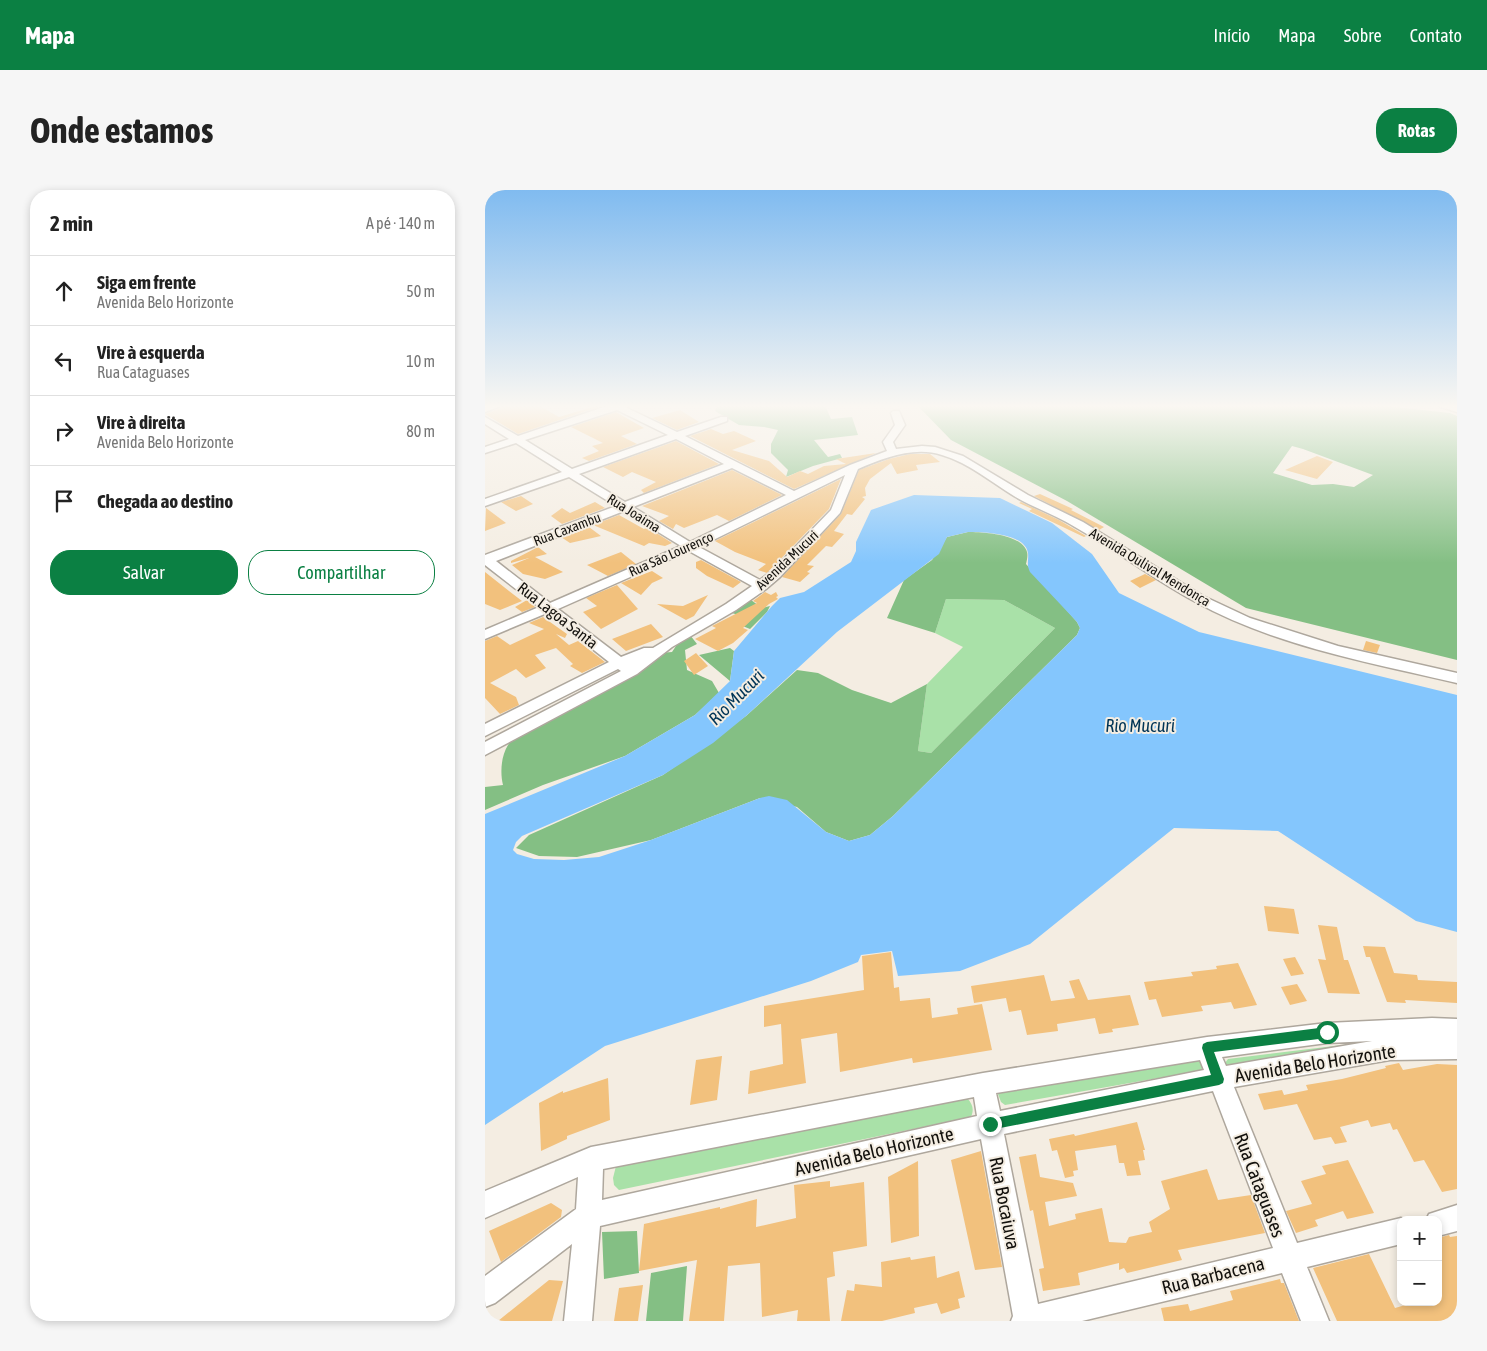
<!DOCTYPE html>
<html lang="pt">
<head>
<meta charset="utf-8">
<style>
	body { margin:0; font-family:"Asap Condensed",sans-serif; background:#f6f6f6; color:#222 }
	.controls { position:absolute; right:15px; bottom:15px; display:grid; overflow:hidden; border-radius:10px; box-shadow:0 2px 8px #0003 }
	.controls button { width:45px; height:45px; display:grid; place-items:center; padding:0; border:0; border-bottom:1px solid #e0e0e0; background:#fff; color:#222; font:25px sans-serif }
	.stop { position:absolute; width:15px; height:15px; margin:-11px; border:4px solid #0b8043; border-radius:50%; background:#fff }
	.stop.end { background:#0b8043; border-color:#fff; box-shadow:0 1px 5px #0008 }
	.list { margin:0; padding:0; list-style:none }
	h2 { display:flex; justify-content:space-between; align-items:center; height:65px; margin:0; padding:0 20px; font-size:21px }
	h2 small { font-size:16px; font-weight:400; color:#767676 }
	.list li { display:grid; grid-template-columns:32px 1fr auto; gap:15px; align-items:center; box-sizing:border-box; height:70px; padding:0 20px; border-top:1px solid #e0e0e0 }
	.list b { display:block; font-size:19px; white-space:nowrap }
	.list p { margin:0; font-size:16px; white-space:nowrap; color:#767676 }
	.list em { font-size:16px; font-style:normal; color:#767676 }
	.actions { display:flex; gap:10px; padding:15px 20px }
	.actions a { flex:1; padding:11px 0; border:1px solid #0b8043; border-radius:20px; text-align:center; font-size:18px; color:#0b8043 }
	.actions .main { background:#0b8043; color:#fff }
	.icon { flex:none; width:28px; height:28px; fill:none; stroke:currentColor; stroke-width:2; stroke-linecap:round; stroke-linejoin:round }
	.map { position:relative; flex:none; width:972px; height:1131px; overflow:hidden; border-radius:20px }
	header { display:flex; align-items:center; gap:30px; box-sizing:border-box; height:70px; padding:0 25px; background:#0b8043; color:#fff }
	header strong { font-size:24px }
	nav { display:flex; gap:28px; margin-inline-start:auto; font-size:18px }
	.intro { display:flex; align-items:center; justify-content:space-between; box-sizing:border-box; height:120px; padding:0 30px }
	h1 { margin:0; font-size:35px }
	.button { padding:12px 22px; border-radius:20px; background:#0b8043; color:#fff; font-size:18px; font-weight:700 }
	main { display:flex; gap:30px; padding:0 30px }
	aside { flex:1; background:#fff; border-radius:20px; box-shadow:0 2px 8px #0003 }
	.map>svg:first-child { display:block }
	.green { fill:#a9e1a8 }
	.forest { fill:#84bf84; fill-rule:evenodd }
	.water { fill:#84c6fd; fill-rule:evenodd }
	.building { fill:#f2c17d }
	.lines { fill:none; stroke-linecap:round; stroke-linejoin:round }
	.minor-casing { stroke:#aea79d; stroke-width:3 }
	.minor { fill:#fff; fill-rule:evenodd }
	.route { fill:#0b8043 }
	.labels { text-anchor:middle; dominant-baseline:central; stroke-width:4; stroke-linejoin:round; paint-order:stroke }
	.far-street-label { font-size:14px; fill:#13110d; stroke:#f4ede2 }
	.street-label { font-size:16px; fill:#13110d; stroke:#f4ede2 }
	.water-label { font-size:18px; font-style:italic; fill:#003456; stroke:#f4ede2 }
	.near-street-label { font-size:19px; fill:#13110d; stroke:#f4ede2 }
</style>
</head>
<body>
<header>
<strong>Mapa</strong>
<nav><a>Início</a><a>Mapa</a><a>Sobre</a><a>Contato</a></nav>
</header>
<div class="intro"><h1>Onde estamos</h1><a class="button">Rotas</a></div>
<main>
<aside>
<h2>2 min<small>A pé · 140 m</small></h2>
<ul class="list">
<li><svg class="icon" aria-label="ahead" viewBox="0 0 24 24"><path d="M12 20V5M6 11l6-6 6 6"/></svg><div><b>Siga em frente</b><p>Avenida Belo Horizonte</p></div><em>50 m</em></li>
<li><svg class="icon" aria-label="left" viewBox="0 0 24 24"><path d="M17 20v-9H6M10 6l-5 5 5 5"/></svg><div><b>Vire à esquerda</b><p>Rua Cataguases</p></div><em>10 m</em></li>
<li><svg class="icon" aria-label="right" viewBox="0 0 24 24"><path d="M7 20v-9h11M14 6l5 5-5 5"/></svg><div><b>Vire à direita</b><p>Avenida Belo Horizonte</p></div><em>80 m</em></li>
<li><svg class="icon" aria-label="arrive" viewBox="0 0 24 24"><path d="M6 21V4h12l-3 4 3 4H6"/></svg><div><b>Chegada ao destino</b></div></li>
</ul>
<div class="actions"><a class="main">Salvar</a><a>Compartilhar</a></div>
</aside>
<div class="map">
<svg width="972" height="1131" viewBox="0 0 972 1131">
	<rect width="100%" height="100%" fill="#f4ede2"/>
	<path class="green" d="M461,409L519,410L570,438L446,563L433,561L442,494L478,457L450,443Z
		M890,851L743,879L740,873L743,869Z
		M712,869L719,874V880L520,915L516,912L513,904L517,900Z
		M474,908L483,909C488,915 489,920 486,927L134,1000L129,995L128,988L131,976Z"/>
	<path class="forest" d="M233,215H340L346,229L367,227L373,245L329,250L343,267L355,264L357,268L328,276L301,287L303,280L286,263V254L293,240L279,237L254,235L230,221Z
		M432,215H891L965,223L972,226V470L761,418L582,311L466,250ZM807,256L818,259L888,285L869,297L848,294L827,295L788,283Z
		M483,342C498,342 537,344 542,362C543,365 542,370 541,374L592,432L595,438L592,445L408,626L385,645L364,651L341,642L312,617L275,608L166,650L92,667L54,666L31,658L44,645L178,585L261,526L312,480L333,483L367,500L406,513L442,494L433,561L446,563L570,438L519,410L461,409L450,443L402,428L419,390L447,370L462,347Z
		M266,410L277,418L285,416L282,422L265,439L255,435L263,428L247,423Z
		M205,445L212,454L200,460L202,480L227,491L234,503L210,525L140,566L58,595L0,620V597L18,595C15,583 16,566 23,555C25,551 31,547 34,544L175,463L187,462L195,450Z
		M245,458L249,461L245,491L214,465Z
		M152,1041L154,1083L119,1089L117,1042Z
		M202,1076L198,1131H161L166,1083Z"/>
	<path class="water" d="M429,305L515,308L567,333L607,364L634,403L714,442L972,505V742L931,731L793,641L689,638L545,754L475,781L413,786L407,761L376,765L373,772L326,791L120,856L0,935V624L140,566L210,525L245,491L249,461L287,416L295,408L319,402L366,372L371,361V352L386,320ZM483,342C498,342 540,343 543,363C544,370 541,374 545,382L592,432L595,438L592,445L408,626L385,645L364,651L341,642L302,610L284,606L275,608L166,650L114,667L79,670L49,669L32,664L28,660L31,652L37,646L178,585L228,553L261,526L352,442L454,364L462,347Z"/>
	<path class="building" d="M23,215H53L74,227L114,215L116,216L33,244L0,224Z
		M195,220L214,232L192,240L167,228Z
		M131,222L159,238L136,246L152,254L104,271L97,268L114,261L107,256L118,253L86,237Z
		M226,239L238,244L249,241L271,251L247,260L284,271L302,287L315,281L323,284L339,276L361,274L351,269L391,263L309,299L205,246Z
		M191,251L234,274L159,303L156,300L171,292L147,282L138,287L118,277Z
		M425,264H445L455,272L431,275L433,280L412,284L406,273L385,289L380,298L381,306L377,307L380,309L367,325L362,324L349,341L359,344L347,357L341,356L322,375L329,376L322,382L325,383L315,392L297,387L356,324L374,280L404,269Z
		M832,266L848,272L832,289L800,280Z
		M247,280L297,305L244,331L232,325L199,338L191,334L188,339L174,331L184,326L157,316Z
		M356,289L344,319L282,383L273,380L281,374L250,362L230,351Z
		M555,304L588,319L586,320L619,337L614,340L549,306Z
		M36,306L48,314L31,321L16,312Z
		M110,312L120,318L77,334L66,326L77,318L85,323Z
		M536,312L574,330L601,346L599,347L544,321L547,319L534,313Z
		M1,318L21,333L0,341Z
		M134,325L159,339L162,337L187,353L180,356L164,353L159,356L108,335Z
		M104,337L116,346L85,353L76,347Z
		M53,357L62,364L50,367L78,382L60,389L38,384L27,375L44,368L26,373V371Z
		M136,362L151,374L123,386L102,375Z
		M216,370L256,392L248,398L222,386L211,378V372Z
		M167,381L178,388L167,393L156,405L136,393Z
		M0,382L24,401L37,411L15,420L0,414Z
		M660,384L671,390L655,398L645,391Z
		M132,395L153,419L116,439L98,422L112,416L101,408Z
		M280,402L286,405L291,402L293,406L291,407L293,409L284,414L258,438L263,440L248,453L233,461L210,449L231,438L227,436L272,413L268,411Z
		M223,405L209,426L201,430L172,414L198,416Z
		M42,410L50,417L37,422L30,417Z
		M58,427L82,444L80,448L71,444L84,455L93,451L120,472L97,483L85,476L88,474L71,458L50,465L61,478L41,488L31,479L5,493L31,507L34,515L15,524L0,508V451L12,446L25,455L59,439L44,433Z
		M166,434L178,447L141,461L127,449Z
		M881,451L895,455L892,463L878,460Z
		M211,463L223,476L209,485L199,471Z
		M779,716L809,719L814,744L783,741Z
		M833,735L852,737L859,770H863L875,804L843,803L833,769L841,770Z
		M878,756L900,757L909,783L932,785L933,790L972,792V813L920,810L921,813L902,812L885,767H881Z
		M406,762L409,798L414,797L415,811L445,808L447,828L473,824L472,818L497,814L507,860L428,873L427,868L355,882L352,843L316,849L321,893L263,904L265,881L298,874L296,834L279,837V816L379,800L377,766Z
		M810,767L819,784L806,786L798,769Z
		M753,773L772,815L749,819L746,812L716,816L718,821L677,827L671,809L664,810L659,792L708,786L706,782L732,779L731,776Z
		M559,785L566,811L590,808L584,791L594,789L603,810L645,805L654,835L627,839L628,842L614,844L610,828L572,834L573,841L542,845L536,820L524,822L521,808L489,813L486,796Z
		M812,794L822,811L805,815L796,797Z
		M237,866L232,910L205,915L211,870Z
		M914,873L918,880L952,874L972,875V999L957,1002L939,970L929,972L912,939L908,940L905,933L886,937L883,930L855,937L862,952L850,954L846,947L829,950L812,914L779,920L773,904L797,900L799,905L823,900L821,895L857,889L901,878L900,876Z
		M123,888L125,930L82,946V949L56,961L54,913L78,901V903Z
		M652,932L660,960H658L660,970L653,971L656,985L642,986L639,973H634L631,955L590,961L593,980L588,981L589,986L580,988L572,960L567,961L564,949L589,944L590,946Z
		M496,961L517,1077L490,1080L466,970Z
		M551,964L555,987L588,993L592,1006L560,1012L564,1036L591,1029L590,1024L617,1018L624,1052L641,1053L644,1047L667,1042L664,1032L685,1019L676,991L722,979L733,1010L766,1005L780,1043L693,1060L697,1070L642,1083L639,1078L634,1080V1073L593,1083L595,1095L558,1101L554,1079L559,1078L548,1020L545,1021L534,967Z
		M863,970L889,1023L862,1029L858,1021L830,1030L833,1036L811,1043L801,1021L827,1014L816,991L841,984L837,976Z
		M433,971L434,1046L406,1053L403,987Z
		M345,991V997L379,992L382,1056L348,1062L350,1086L342,1088L345,1131H312L313,1120L277,1127L275,1073L243,1076L239,1131H204L212,1070L154,1081L159,1034L235,1017V1019L272,1009L271,1037L311,1028L309,995Z
		M66,1013L77,1020L76,1027L16,1072L4,1041Z
		M964,1045L965,1047L972,1046V1131H852L828,1078L884,1064L910,1118L931,1112H953V1048Z
		M450,1066L452,1088L474,1081L480,1107L473,1109L475,1118L456,1124L452,1113L429,1118L430,1123L397,1131H356L362,1100L369,1101L370,1094L397,1097L396,1072L425,1067L426,1070Z
		M795,1089L796,1093H799L814,1131H679L676,1118L703,1114L705,1121L748,1110L745,1101Z
		M64,1090L78,1091L67,1131H13Z
		M158,1095L153,1131H129L134,1098Z"/>
	<g class="lines">
		<defs>
			<path id="minor" d="M4,215H18L0,222V216Z
				M125,215H141L140,217L192,242L236,227H242V231L200,246L309,301L365,275L402,261L398,252L410,235L406,223L408,221H414L420,235L408,252L411,259L437,256L450,257L478,266L543,305L598,332L718,406L765,428L853,456L972,483V493C883,472 790,456 709,411C668,389 631,360 590,337C571,325 549,318 529,306C506,292 484,273 457,265C429,256 399,268 373,279L355,323L295,387L281,399L251,420L187,457L152,484L0,565V552L136,481L133,479L0,546V534L124,472L62,423L0,449V440L54,417L0,375V365L131,316L84,287L0,316V309L77,282L31,253L0,263V257L24,249L0,234V227L33,246ZM132,220L183,245L87,279L40,250ZM191,249L239,274L140,312L94,284ZM247,278L301,305L205,352L148,317ZM360,285L346,320L287,381L275,390L214,357ZM139,321L196,356L65,413L11,371ZM204,361L267,396L241,414L168,458H159L136,467L73,419Z
				M954,215L972,216V222L956,217Z
				M947,828L972,829V869L905,870L749,897L812,1053L916,1028L920,1030H916V1054L822,1077L844,1131H816L797,1083L597,1131H526L528,1126L496,949L115,1036L107,1131H79L87,1054L10,1113L0,1117V1086L91,1019L93,987L0,1028V1001L106,957L498,883L722,847L842,833ZM887,851L741,876L737,867L842,853ZM715,870L719,880L515,921L511,903ZM728,901L788,1058L553,1114L519,944ZM489,907L492,926L117,1010L118,979Z
				M972,1015V1041L953,1046V1030H941L944,1024Z"/>
		</defs>
		<use href="#minor" class="minor-casing"/>
		<use href="#minor" class="minor"/>
	</g>
	<linearGradient id="sky" x2="0" y2="1"><stop stop-color="#80bbf0"/><stop offset="0.58" stop-color="#faf7f2"/><stop offset="1" stop-color="#faf7f2" stop-opacity="0"/></linearGradient>
	<rect width="972" height="373" fill="url(#sky)"/>
	<path class="route" d="M842,837L846,839L847,842L846,846L842,848L729,862L739,889L738,893L734,895L505,940L500,939L499,934L500,930L505,929L726,885L717,858L718,854L722,852Z"/>
	<g class="labels">
		<g class="far-street-label">
			<text transform="translate(149 323) rotate(32)">Rua Joaima</text>
			<text transform="translate(82 339) rotate(-21)">Rua Caxambu</text>
			<text transform="translate(186 364) rotate(-24)">Rua São Lourenço</text>
			<text transform="translate(302 370) rotate(-43)">Avenida Mucuri</text>
			<text transform="translate(665 377) rotate(31)">Avenida Oulival Mendonça</text>
		</g>
		<g class="street-label">
			<text transform="translate(73 425) rotate(38)">Rua Lagoa Santa</text>
		</g>
		<g class="water-label">
			<text transform="translate(251 507) rotate(-45)">Rio Mucuri</text>
			<text x="655" y="535">Rio Mucuri</text>
		</g>
		<g class="near-street-label">
			<text transform="translate(830 873) rotate(-9)">Avenida Belo Horizonte</text>
			<text transform="translate(389 961) rotate(-13)">Avenida Belo Horizonte</text>
			<text transform="translate(775 995) rotate(69)">Rua Cataguases</text>
			<text transform="translate(520 1013) rotate(79)">Rua Bocaiuva</text>
			<text transform="translate(728 1085) rotate(-14)">Rua Barbacena</text>
		</g>
	</g>
</svg>
<div class="controls">
<button>+</button>
<button>−</button>
</div>
<div class="stop" style="left:842px;top:842px"></div>
<div class="stop end" style="left:505px;top:934px"></div>
</div>
</main>
</body>
</html>
